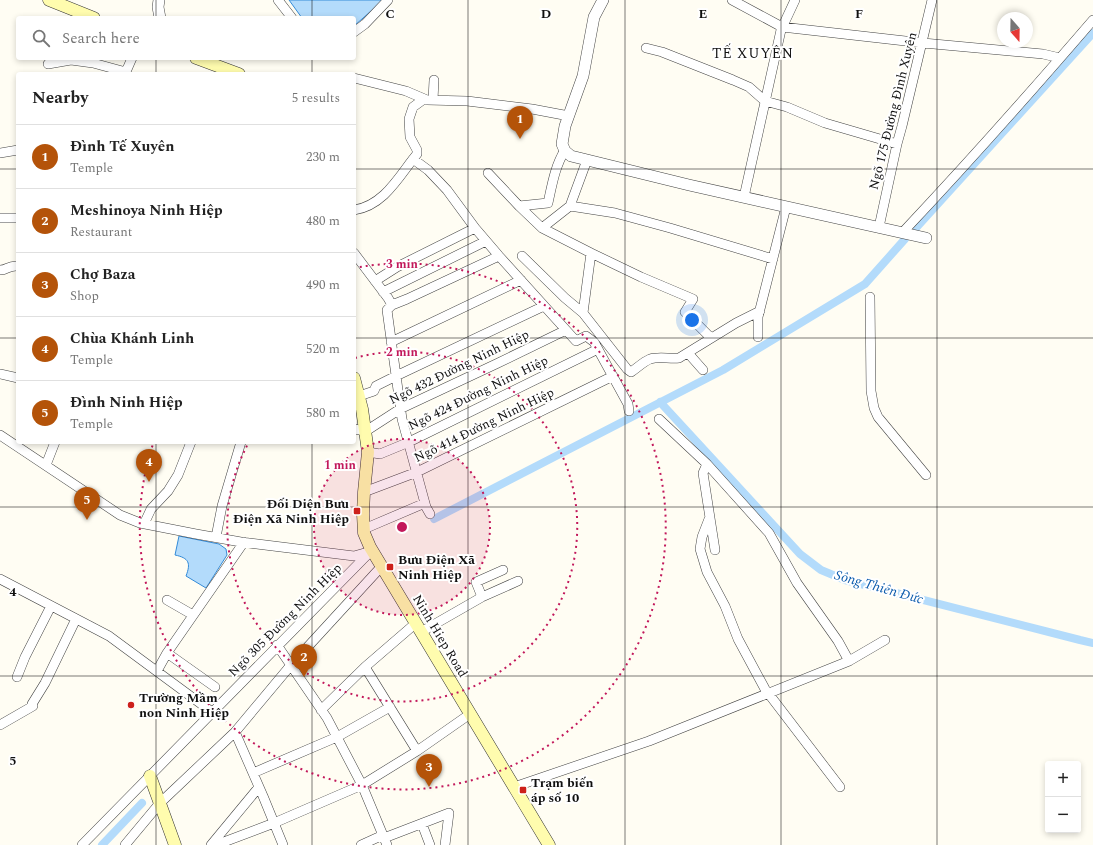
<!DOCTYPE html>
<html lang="en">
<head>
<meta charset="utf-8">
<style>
	body { margin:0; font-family:Spectral,serif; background:#f2f2f2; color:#222 }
	.controls { position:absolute; right:12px; bottom:12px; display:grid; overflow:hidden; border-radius:4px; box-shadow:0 2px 6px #0003 }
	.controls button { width:36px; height:36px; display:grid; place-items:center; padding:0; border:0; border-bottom:1px solid #e0e0e0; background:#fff; color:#222; font:20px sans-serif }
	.compass { position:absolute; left:997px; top:12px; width:36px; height:36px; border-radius:50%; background:#fff; box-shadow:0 2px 6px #0003; rotate:160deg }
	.you { position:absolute; left:692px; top:320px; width:14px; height:14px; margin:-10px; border:3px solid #fff; border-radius:50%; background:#1a73e8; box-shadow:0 0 0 6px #1a73e833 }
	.badge { display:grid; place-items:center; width:26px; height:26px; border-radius:50%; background:#b45309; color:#fff; font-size:13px; font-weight:700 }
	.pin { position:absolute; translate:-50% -33px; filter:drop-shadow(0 1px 2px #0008) }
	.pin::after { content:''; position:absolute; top:21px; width:14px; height:12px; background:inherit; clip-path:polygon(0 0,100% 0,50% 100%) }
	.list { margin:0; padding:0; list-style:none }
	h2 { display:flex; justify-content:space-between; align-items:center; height:52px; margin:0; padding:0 16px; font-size:17px }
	h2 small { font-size:13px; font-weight:400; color:#767676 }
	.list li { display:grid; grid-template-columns:26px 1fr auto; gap:12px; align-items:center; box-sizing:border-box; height:64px; padding:0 16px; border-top:1px solid #e0e0e0 }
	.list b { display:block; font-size:15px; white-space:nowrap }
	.list p { margin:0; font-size:13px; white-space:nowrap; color:#767676 }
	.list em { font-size:13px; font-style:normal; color:#767676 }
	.icon { flex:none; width:22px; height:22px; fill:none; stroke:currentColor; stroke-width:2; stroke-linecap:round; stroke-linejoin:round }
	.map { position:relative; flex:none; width:1093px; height:845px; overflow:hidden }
	.search { position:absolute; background:#fff; box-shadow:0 2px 6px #0003; left:16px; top:16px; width:340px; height:44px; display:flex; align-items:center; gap:10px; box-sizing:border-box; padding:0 14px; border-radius:4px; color:#767676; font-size:15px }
	.panel { position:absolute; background:#fff; box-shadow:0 2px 6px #0003; left:16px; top:72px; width:340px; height:372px; border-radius:4px }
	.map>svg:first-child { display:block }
	.water { fill:#b3dbfb; stroke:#348bd8 }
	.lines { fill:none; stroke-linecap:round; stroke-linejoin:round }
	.canal { stroke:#b3dbfb; stroke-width:8 }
	.minor-casing { stroke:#434343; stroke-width:10 }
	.tertiary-casing { stroke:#434343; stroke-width:12 }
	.secondary-casing { stroke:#323232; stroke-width:13 }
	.minor { stroke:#fff; stroke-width:9 }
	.tertiary { stroke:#fff; stroke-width:11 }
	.secondary { stroke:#fffcae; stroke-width:12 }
	.grid { fill:none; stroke:#101010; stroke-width:1; stroke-opacity:0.55 }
	.ring { fill:none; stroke:#c2185b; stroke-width:2; stroke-dasharray:2 4 }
	.poi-dot { fill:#cd201b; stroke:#fff; stroke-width:1.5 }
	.labels { text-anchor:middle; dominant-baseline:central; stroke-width:4; stroke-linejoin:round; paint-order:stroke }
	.street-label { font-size:13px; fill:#101010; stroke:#fff }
	.poi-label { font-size:13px; font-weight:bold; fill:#101010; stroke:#fff; text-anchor:start }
	.neighbourhood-label { font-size:14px; letter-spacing:1px; fill:#101010; stroke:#fff }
	.water-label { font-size:14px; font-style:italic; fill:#0d5cad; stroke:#fff }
	.grid-label { font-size:13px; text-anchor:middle; font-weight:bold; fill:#101010; stroke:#fff; stroke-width:4; stroke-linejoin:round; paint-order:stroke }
	.centre { fill:#c2185b; stroke:#fff; stroke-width:2 }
	.ring-label { font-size:12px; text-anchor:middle; font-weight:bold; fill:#c2185b; stroke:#fff; stroke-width:4; stroke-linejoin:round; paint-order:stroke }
</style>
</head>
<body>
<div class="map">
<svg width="1093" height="845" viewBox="0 0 1093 845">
	<rect width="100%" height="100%" fill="#fffdf3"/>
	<path class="water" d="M289,0H382L371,11L354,26V18H302Z
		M179,536L219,544L226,549L227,555L206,588L186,576C191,563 189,558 175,555Z"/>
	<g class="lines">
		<path class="canal" d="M915,229L1093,33
			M660,402L800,554L821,570L845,580L1080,640L1093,643
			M434,519L723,370L865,284L905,239
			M102,845L142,803"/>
		<defs>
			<path id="minor" d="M278,0L292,18
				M732,0L782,27L923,43L1043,54L1060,58
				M354,32L365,24L388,0
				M646,48L662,52L733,80L749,87L765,101L787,107L825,123L897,144
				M48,64L71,60L93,63L126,72
				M125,74L132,58
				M354,78L406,91L427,100L467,101L532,109L569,116
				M433,100L434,80
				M0,153L18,150
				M413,159L428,170L447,190L475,228L499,256L576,341L586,336L594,342L628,404L629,411
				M488,173L519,206L542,228L591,253L641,277L693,299L685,312L711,338
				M744,197L781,30L795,0
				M519,206L548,203C552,185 555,166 565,150
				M570,206L615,213L670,228L773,259
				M354,210C382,206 397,180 413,159L417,154V150L410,137L409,119L413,107L424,99
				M0,218H18
				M879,227L897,144L902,126L932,0
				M542,228L570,206L587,160
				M903,232C968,163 1031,92 1093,20
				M354,253L388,298L392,305L387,310L402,419L426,507L430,514
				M522,256L565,298L583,313L627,369L631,372C637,368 643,362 650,359C659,356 669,359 679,358L736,323L760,311
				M0,270C8,270 8,265 18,266
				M375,281L397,267L475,228
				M383,292L486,241
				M870,297L871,391L874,408L878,417L926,475
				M392,305L407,299L499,256
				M583,313L591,253
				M758,337V317L786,207
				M391,342L521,280
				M688,353L703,370
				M0,374L18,378
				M359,396L374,391L376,386L396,376L544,306
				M659,419L707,464L769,533L797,583L838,641L849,661
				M354,429L366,431L400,409L496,364L566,330
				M0,435L120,515L140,523L196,534L241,542L354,556L368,552
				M368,452L380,454L409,442L598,349
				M707,464L703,473L715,550
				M46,465L55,442
				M364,492L417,472L613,376
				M709,519L702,537L700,549L707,572L725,606L738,639L765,689L840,787
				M144,524L151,509L168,491L178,475L191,442
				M364,529L425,503
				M216,537L222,506L241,442
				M0,579L109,636L212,712
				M482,597L518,581
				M167,600L193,615
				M421,632L482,597L476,582L503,570
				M277,645L327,718L362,785L387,845
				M167,653L244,542
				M365,667L417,751
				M157,671L167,653L215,687
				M17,677L25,657L51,606
				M32,704L45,683L76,619
				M321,710L365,667L416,623
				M0,725L33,706
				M235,732L263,796L283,845
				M253,773L337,737L390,707
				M514,787L649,741L849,661L885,640
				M422,824L430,845
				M384,838L449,813L445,845
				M82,845L372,550
				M125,845L160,803L235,732L291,665L381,567
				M211,845L259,787
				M216,845L274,823L362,785L417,751L470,714
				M361,845L383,835"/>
			<path id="tertiary" d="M159,0L158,7L160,18
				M603,0L594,17L583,76L565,126L562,144L565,151L571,156L689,185L926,238"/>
			<path id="secondary" d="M49,0L94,18
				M196,58L239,74
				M354,378L362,409L368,452L364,492L363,514L364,533L370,547L549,845
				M150,776L175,845"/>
		</defs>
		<use href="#minor" class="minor-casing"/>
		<use href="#tertiary" class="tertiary-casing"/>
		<use href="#secondary" class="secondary-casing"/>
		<use href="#minor" class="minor"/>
		<use href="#tertiary" class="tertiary"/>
		<use href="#secondary" class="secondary"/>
	</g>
	<path class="grid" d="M156,0V18M312,0V18M468,0V845M625,0V845M781,0V845M937,0V845M156,58V74M312,58V74M0,169H18M354,169H1093M0,338H18M354,338H1093M156,442V845M312,442V845M0,507H1093M0,676H1093"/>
	<circle cx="402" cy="527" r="88" fill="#c2185b" fill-opacity=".12"/>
	<g class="ring">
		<circle cx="402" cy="527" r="88"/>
		<path d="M355 358A175 175 0 1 1 249 442"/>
		<path d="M354 268A263 263 0 1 1 153 444"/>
	</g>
	<g class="poi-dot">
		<rect x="353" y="507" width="8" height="8" rx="2"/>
		<rect x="386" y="563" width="8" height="8" rx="2"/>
		<circle cx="131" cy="705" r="4"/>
		<rect x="519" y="786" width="8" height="8" rx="2"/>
	</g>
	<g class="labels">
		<g class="street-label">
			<text transform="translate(893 111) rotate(-76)">Ngõ 175 Đường Đình Xuyên</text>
			<text transform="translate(459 367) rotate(-26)">Ngõ 432 Đường Ninh Hiệp</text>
			<text transform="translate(478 393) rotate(-26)">Ngõ 424 Đường Ninh Hiệp</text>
			<text transform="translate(484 425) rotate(-26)">Ngõ 414 Đường Ninh Hiệp</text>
			<text transform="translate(285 620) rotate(-45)">Ngõ 305 Đường Ninh Hiệp</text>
			<text transform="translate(440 636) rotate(59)">Ninh Hiep Road</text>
		</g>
		<g class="poi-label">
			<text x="349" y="504" text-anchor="end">Đối Diện Bưu<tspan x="349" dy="15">Điện Xã Ninh Hiệp</tspan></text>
			<text x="398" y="560">Bưu Điện Xã<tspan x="398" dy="15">Ninh Hiệp</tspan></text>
			<text x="139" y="698">Trường Mầm<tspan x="139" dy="15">non Ninh Hiệp</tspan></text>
			<text x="531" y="783">Trạm biến<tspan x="531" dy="15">áp số 10</tspan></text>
		</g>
		<g class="neighbourhood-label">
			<text x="753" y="53">TẾ XUYÊN</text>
		</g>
		<g class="water-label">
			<text transform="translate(879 587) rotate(16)">Sông Thiên Đức</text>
		</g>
	</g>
	<g class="grid-label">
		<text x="390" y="18">C</text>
		<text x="546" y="18">D</text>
		<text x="703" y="18">E</text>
		<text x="859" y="18">F</text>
		<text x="13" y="596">4</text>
		<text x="13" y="765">5</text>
	</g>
	<circle cx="402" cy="527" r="6" class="centre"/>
	<g class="ring-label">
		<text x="402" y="268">3 min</text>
		<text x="402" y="356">2 min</text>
		<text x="340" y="469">1 min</text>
	</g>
</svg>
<div class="controls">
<button>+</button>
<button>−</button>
</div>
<svg class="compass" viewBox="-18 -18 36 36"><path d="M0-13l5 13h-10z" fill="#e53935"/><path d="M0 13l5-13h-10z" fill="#767676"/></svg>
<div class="you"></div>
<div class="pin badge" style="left:520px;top:139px">1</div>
<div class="pin badge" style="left:304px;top:677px">2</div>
<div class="pin badge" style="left:429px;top:787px">3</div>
<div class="pin badge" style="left:149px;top:482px">4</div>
<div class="pin badge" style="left:87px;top:520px">5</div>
<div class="search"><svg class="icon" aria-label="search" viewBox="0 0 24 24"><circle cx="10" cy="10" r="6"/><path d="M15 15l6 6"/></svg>Search here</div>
<section class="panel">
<h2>Nearby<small>5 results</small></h2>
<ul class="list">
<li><span class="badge">1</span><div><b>Đình Tế Xuyên</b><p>Temple</p></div><em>230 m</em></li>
<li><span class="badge">2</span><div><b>Meshinoya Ninh Hiệp</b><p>Restaurant</p></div><em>480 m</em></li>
<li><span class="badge">3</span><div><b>Chợ Baza</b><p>Shop</p></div><em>490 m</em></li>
<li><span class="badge">4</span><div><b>Chùa Khánh Linh</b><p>Temple</p></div><em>520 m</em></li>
<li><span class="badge">5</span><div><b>Đình Ninh Hiệp</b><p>Temple</p></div><em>580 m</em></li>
</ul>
</section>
</div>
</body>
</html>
